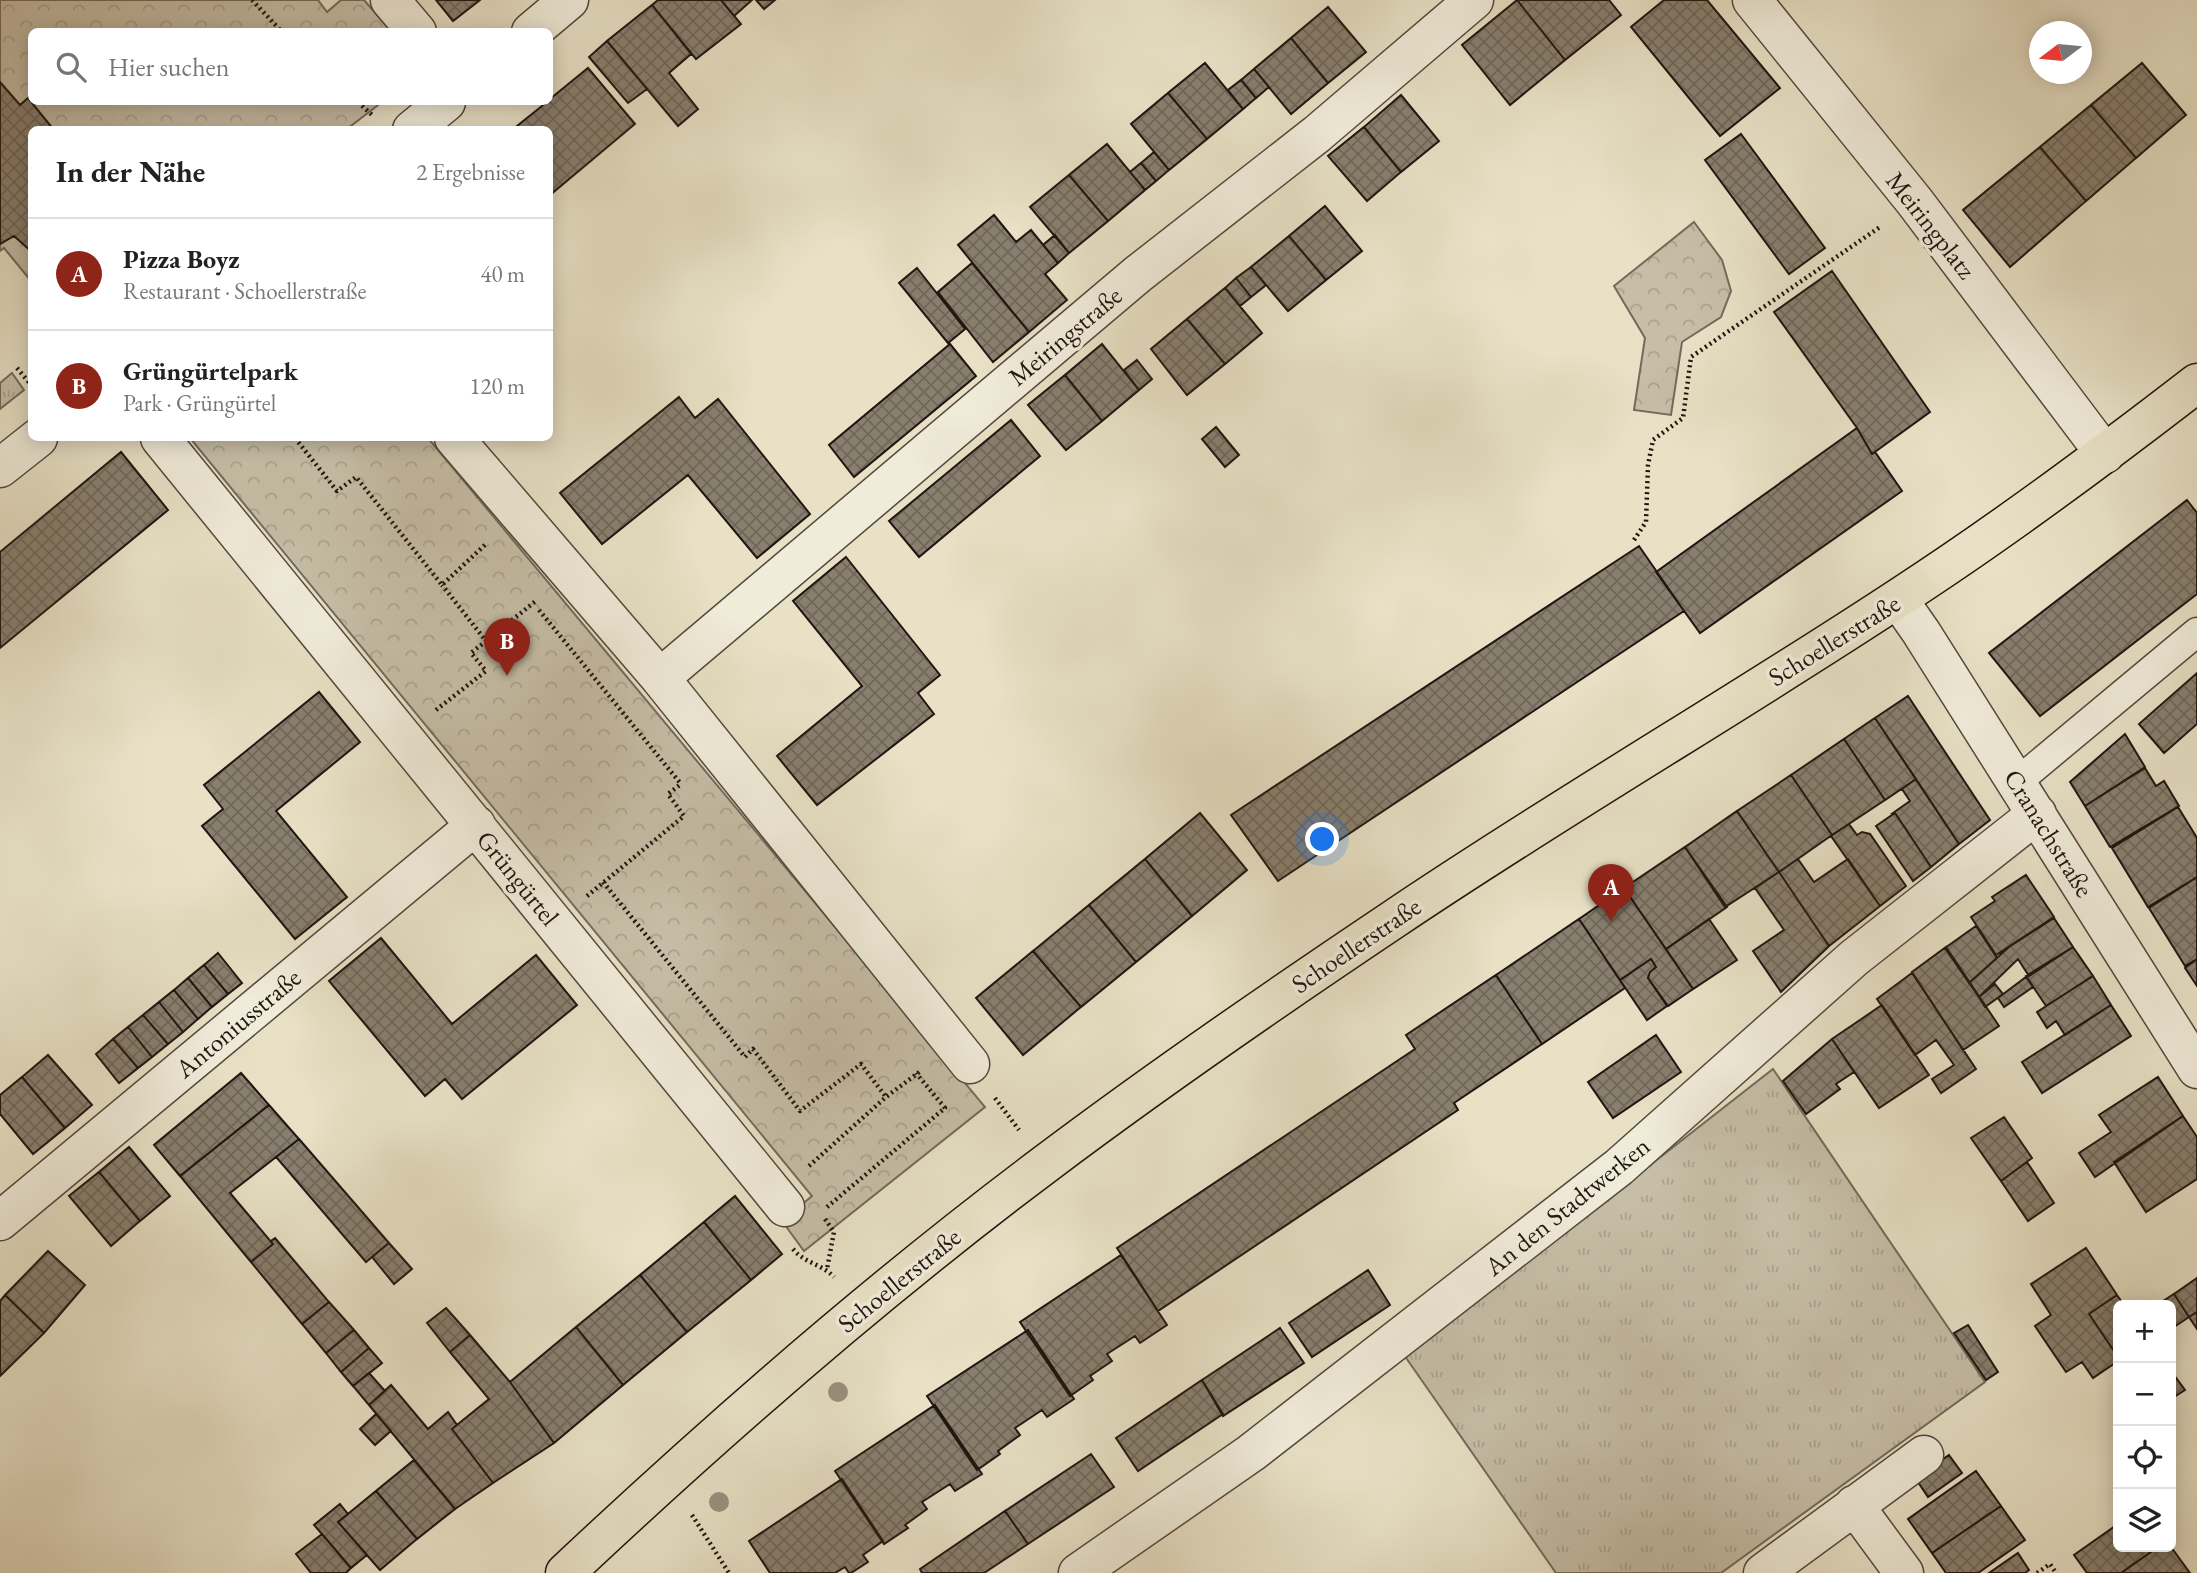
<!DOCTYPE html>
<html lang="de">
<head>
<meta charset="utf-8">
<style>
	body { margin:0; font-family:"EB Garamond",serif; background:#f2f2f2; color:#222 }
	.controls { position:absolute; right:21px; bottom:21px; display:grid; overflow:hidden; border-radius:10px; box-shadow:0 4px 18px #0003 }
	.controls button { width:63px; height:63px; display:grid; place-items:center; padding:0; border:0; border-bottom:2px solid #e0e0e0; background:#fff; color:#222; font:35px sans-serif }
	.compass { position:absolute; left:2029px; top:21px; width:63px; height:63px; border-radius:50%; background:#fff; box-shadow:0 4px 18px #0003; rotate:254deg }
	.you { position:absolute; left:1323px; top:840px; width:24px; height:24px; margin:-18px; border:5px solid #fff; border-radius:50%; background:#1a73e8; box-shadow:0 0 0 10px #1a73e833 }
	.badge { display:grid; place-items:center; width:46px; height:46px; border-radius:50%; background:#8f2418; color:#fff; font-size:23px; font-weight:700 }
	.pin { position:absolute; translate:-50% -58px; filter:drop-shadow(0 2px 4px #0008) }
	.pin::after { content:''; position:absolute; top:37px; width:24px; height:21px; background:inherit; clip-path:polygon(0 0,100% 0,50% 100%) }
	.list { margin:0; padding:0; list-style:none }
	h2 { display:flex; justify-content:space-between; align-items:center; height:91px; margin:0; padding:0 28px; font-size:30px }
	h2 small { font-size:23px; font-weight:400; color:#767676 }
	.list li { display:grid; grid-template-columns:46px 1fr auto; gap:21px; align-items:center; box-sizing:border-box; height:112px; padding:0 28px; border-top:2px solid #e0e0e0 }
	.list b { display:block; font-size:26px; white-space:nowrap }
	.list p { margin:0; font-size:23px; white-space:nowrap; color:#767676 }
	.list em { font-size:23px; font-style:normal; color:#767676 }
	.icon { flex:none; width:38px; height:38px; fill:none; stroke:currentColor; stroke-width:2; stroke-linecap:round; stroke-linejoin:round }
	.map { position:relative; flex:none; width:2197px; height:1573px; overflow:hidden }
	.search { position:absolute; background:#fff; box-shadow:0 4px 18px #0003; left:28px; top:28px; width:525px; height:77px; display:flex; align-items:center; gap:18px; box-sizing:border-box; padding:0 24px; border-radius:10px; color:#767676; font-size:26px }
	.panel { position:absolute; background:#fff; box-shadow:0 4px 18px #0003; left:28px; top:126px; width:525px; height:315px; border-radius:10px }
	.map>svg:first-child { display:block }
	.grass { fill:url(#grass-tufts); stroke:#736a5c; stroke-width:2 }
	.park { fill:url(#park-crowns); stroke:#736a5c; stroke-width:2 }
	.building { fill:url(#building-cross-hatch); stroke:#201510; stroke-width:2 }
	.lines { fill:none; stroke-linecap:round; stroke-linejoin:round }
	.service-casing { stroke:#52483e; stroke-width:31 }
	.minor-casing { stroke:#52483e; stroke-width:41 }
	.primary-casing { stroke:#201510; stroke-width:41 }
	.path { stroke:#201510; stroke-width:4.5; stroke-dasharray:2 3.5; stroke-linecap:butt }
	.service { stroke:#f0ecda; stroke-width:28 }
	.minor { stroke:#f0ecda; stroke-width:38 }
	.primary { stroke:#e8e1c6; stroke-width:38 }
	.tree { fill:#9a917f }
	.labels { text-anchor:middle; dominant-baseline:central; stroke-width:7; stroke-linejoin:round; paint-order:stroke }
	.street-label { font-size:26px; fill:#201510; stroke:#f0ecda }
</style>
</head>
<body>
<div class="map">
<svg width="2197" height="1573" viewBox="0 0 2197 1573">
	<defs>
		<pattern id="grass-tufts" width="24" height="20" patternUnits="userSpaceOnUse" patternTransform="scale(1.75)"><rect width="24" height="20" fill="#c6bea7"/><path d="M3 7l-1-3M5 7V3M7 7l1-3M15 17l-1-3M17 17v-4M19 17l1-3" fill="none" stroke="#aaa28f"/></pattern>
		<pattern id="park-crowns" width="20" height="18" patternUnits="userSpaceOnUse" patternTransform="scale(1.75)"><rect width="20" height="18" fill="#c6bea7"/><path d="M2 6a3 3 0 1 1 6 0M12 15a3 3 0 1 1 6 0" fill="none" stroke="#aaa28f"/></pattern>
		<pattern id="building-cross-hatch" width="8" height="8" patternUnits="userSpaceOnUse" patternTransform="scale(1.75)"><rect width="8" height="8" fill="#887f6f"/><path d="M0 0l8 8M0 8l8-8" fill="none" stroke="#6f675a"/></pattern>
	</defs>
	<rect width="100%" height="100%" fill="#e8e1c6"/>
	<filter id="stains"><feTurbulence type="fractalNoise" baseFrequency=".00286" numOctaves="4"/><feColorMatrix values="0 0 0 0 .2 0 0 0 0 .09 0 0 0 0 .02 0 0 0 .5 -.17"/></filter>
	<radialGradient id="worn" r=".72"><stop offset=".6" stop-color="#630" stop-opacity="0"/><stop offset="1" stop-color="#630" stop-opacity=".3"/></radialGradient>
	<path class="grass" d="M12,373L24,390L0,409V383Z
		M1773,1069L1985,1382L1721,1573H1556L1402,1352L1626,1184Z"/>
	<path class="park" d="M0,0H318L327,12L341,0H364L391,31L32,32V102H382L347,129L32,130L31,281L4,248L0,251Z
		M1694,222L1722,260L1731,291L1721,317L1682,342L1671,415L1634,410L1645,338L1614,286Z
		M190,438H428L985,1107L804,1251L782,1221L812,1196Z"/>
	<path class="building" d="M436,0H480L453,21Z
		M658,0H721L741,24L696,59L652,5Z
		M721,0H752L734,16Z
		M756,0H775L764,9Z
		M1517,0L1565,60L1510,105L1462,45Z
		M1517,0H1609L1621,15L1565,60Z
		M1664,0H1707L1780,88L1720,136L1631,27Z
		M652,5L691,54L669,73L698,109L678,126L607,41Z
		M1328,7L1366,52L1328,83L1291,38Z
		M1291,38L1328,83L1291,114L1254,69Z
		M607,41L647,89L628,103L589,57Z
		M1205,63L1243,109L1207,139L1168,93Z
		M2142,63L2186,115L2136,158L2091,105Z
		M588,68L635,124L550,195V130H512L547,102H550V99Z
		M1254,69L1269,87L1256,98L1241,80Z
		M1241,80L1256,98L1243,109L1228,90Z
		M0,82L20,105L28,98L54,130H32V252L14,236L0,244Z
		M1168,93L1207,139L1169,170L1131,124Z
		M1401,95L1439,141L1401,172L1364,127Z
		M2091,105L2136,158L2086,201L2040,147Z
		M1364,127L1401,172L1367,201L1328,156Z
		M1741,134L1825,248L1789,274L1705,160Z
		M1107,144L1145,190L1108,221L1069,175Z
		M2040,147L2086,201L2010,267L1963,210Z
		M1154,152L1169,170L1156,181L1141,163Z
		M1141,163L1156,181L1145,190L1130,172Z
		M1069,175L1108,221L1069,253L1030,207Z
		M1325,206L1362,251L1326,280L1289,236Z
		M994,215L1016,242L1031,230L1058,263L1045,274L1067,300L1029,332L958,245Z
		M1055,235L1069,253L1058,263L1043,245Z
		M1289,236L1326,280L1288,311L1251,267Z
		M972,263L1029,332L993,362L938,292Z
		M1251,267L1266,285L1251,297L1236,278Z
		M917,268L965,329L948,343L899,283Z
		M1832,271L1930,412L1872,454L1857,428L1774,312Z
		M1236,278L1251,297L1240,306L1225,288Z
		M1225,288L1262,333L1225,364L1187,319Z
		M1187,319L1225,364L1187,395L1151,349Z
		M950,344L976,376L854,477L829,445Z
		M1102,344L1139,390L1102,421L1065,375Z
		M1137,360L1152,379L1139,390L1124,370Z
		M1065,375L1102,421L1066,450L1028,405Z
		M679,397L695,418L718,399L810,514L757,558L688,475L602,544L560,493Z
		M1011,420L1040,456L919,557L889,521Z
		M1216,427L1239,455L1225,467L1202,439Z
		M1857,428L1872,454L1875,452L1902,491L1700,633L1656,572Z
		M121,452L168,510L0,648V552Z
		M2187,500L2197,513V594L2040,716L1989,653Z
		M1639,546L1684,611L1278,881L1231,815Z
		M846,557L940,675L918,693L934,714L817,805L777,756L862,686L793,601Z
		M2197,673V724L2164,753L2139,724Z
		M319,692L360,742L276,811L347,897L295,939L202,826L223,809L204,785Z
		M1908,696L1990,820L1959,844L1875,718Z
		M1875,718L1916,779L1885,800L1844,739Z
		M2125,734L2145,767L2085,806L2070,782Z
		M1844,739L1885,800L1832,835L1791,775Z
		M2145,768L2156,786L2164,781L2179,806L2110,847L2085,806Z
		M1791,775L1832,835L1779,872L1737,811Z
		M1916,779L1959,844L1931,867L1895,813H1893L1910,801L1902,789Z
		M2178,807L2197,838V877L2148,907L2112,848Z
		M1737,811L1779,872L1725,907L1685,847Z
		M1200,813L1247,870L1192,916L1145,859Z
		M1895,813L1931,867L1913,881L1876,826Z
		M1849,824L1857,835L1862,832L1870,834L1906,886L1880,906L1831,836Z
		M1685,847L1727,907L1666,949L1624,888Z
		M1145,859L1192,916L1136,962L1089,905Z
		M1798,859L1814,882L1848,859L1880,906L1829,946L1779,872Z
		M1779,872L1829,946L1781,992L1753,951L1784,930L1755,888Z
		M2026,875L2054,917L1996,955L1971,917L1995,901L1992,897Z
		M2197,877V959L2185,966L2149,908Z
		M1624,888L1693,989L1668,1006L1648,978L1650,972L1656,967L1651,959L1620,980L1579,919Z
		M1089,905L1136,962L1081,1007L1033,951Z
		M2054,918L2073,947L2029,976L2018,959L1979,997L1969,983L2009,947Z
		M1579,919L1625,988L1542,1044L1496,975Z
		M1709,919L1737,960L1693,989L1666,949Z
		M1976,926L1997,958L1969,983L1945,948Z
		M381,938L452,1024L536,955L577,1005L462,1099L445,1079L425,1096L329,981Z
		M1946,947L1999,1026L1963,1050L1912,972Z
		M2073,947L2093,976L2046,1006L2026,976Z
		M1033,951L1081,1007L1023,1055L976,998Z
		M218,953L242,983L228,994L204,965Z
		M1651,959L1656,967L1650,972L1648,978L1667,1006L1647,1020L1620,980Z
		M2197,959V986L2185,968Z
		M204,965L228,994L212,1007L188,978Z
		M1912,973L1976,1069L1941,1093L1932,1079L1954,1065L1936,1040L1915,1055L1877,999Z
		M1496,975L1542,1044L1454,1103L1458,1110L1158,1311L1117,1248L1415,1049L1406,1035Z
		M2093,976L2111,1005L2065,1035L2056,1021L2047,1028L2037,1012Z
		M2026,977L2033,987L2004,1007L1998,998Z
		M188,978L212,1007L198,1019L174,990Z
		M1995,984L2003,994L1985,1007L1979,997Z
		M174,990L198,1019L183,1032L159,1002Z
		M159,1002L183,1032L168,1044L143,1015Z
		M1882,1005L1929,1075L1879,1108L1832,1039Z
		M2111,1005L2131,1036L2042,1093L2022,1062Z
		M143,1015L168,1044L152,1057L128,1027Z
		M128,1027L152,1057L138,1068L113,1039Z
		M1656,1035L1681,1072L1613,1118L1588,1082Z
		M113,1039L138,1068L119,1083L96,1054Z
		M1832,1039L1854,1072L1836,1084L1840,1089L1806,1114L1783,1081Z
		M48,1055L92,1105L65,1128L22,1077Z
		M241,1073L269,1105L180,1176L154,1145Z
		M22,1077L65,1128L33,1154L0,1114V1095Z
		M2158,1077L2183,1116L2095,1177L2079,1153L2111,1132L2099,1115Z
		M269,1105L299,1139L230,1193L273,1244L251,1262L180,1176Z
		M2183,1116L2197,1137V1179L2146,1212L2114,1162Z
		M2004,1117L2032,1158L2001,1181L1971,1138Z
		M299,1139L389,1243L366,1262L276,1157Z
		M129,1147L170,1196L140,1221L99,1172Z
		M2027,1162L2054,1203L2028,1221L2001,1181Z
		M99,1172L140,1221L111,1246L69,1196Z
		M735,1196L782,1254L751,1280L704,1222Z
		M704,1222L751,1280L687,1332L640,1275Z
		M275,1238L329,1302L302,1324L251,1262L273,1244L271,1241Z
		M389,1243L412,1269L394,1284L372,1257Z
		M2086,1248L2117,1295L2089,1314L2118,1357V1361L2093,1378L2082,1362L2066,1372L2035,1326L2051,1315L2031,1284Z
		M48,1251L85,1285L44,1333L5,1295Z
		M1121,1255L1167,1325L1140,1343L1135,1336L1107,1354L1112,1361L1090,1376L1093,1380L1070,1396L1020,1322Z
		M1368,1270L1390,1305L1312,1357L1289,1323Z
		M640,1275L687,1332L623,1385L576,1327Z
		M2197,1278V1312L2189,1317L2174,1294Z
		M2174,1294L2189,1317L2171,1329V1305H2157Z
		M5,1295L44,1333L0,1376V1301Z
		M2117,1295L2124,1305H2118V1357L2089,1314Z
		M329,1302L354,1330L326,1353L302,1324Z
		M446,1308L470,1335L450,1352L427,1323Z
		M2197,1312V1329L2189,1317Z
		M1968,1325L1998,1372L1986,1380L1954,1333Z
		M576,1327L623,1385L554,1443L510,1382Z
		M1280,1328L1304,1363L1223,1416L1202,1380Z
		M354,1330L369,1348L341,1372L326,1353Z
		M1028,1330L1074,1399L1047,1417L1042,1410L1015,1428L1020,1435L998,1451L1000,1454L977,1470L927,1396Z
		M470,1335L510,1382L554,1443L493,1483L452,1429L489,1399L450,1352Z
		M369,1348L382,1363L353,1386L341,1372Z
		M2171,1371L2185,1390L2171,1399Z
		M369,1373L385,1391L369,1405L353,1386Z
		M1202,1380L1223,1414L1138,1471L1116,1438Z
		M391,1385L428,1429L448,1412L457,1425L452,1429L493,1483L455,1509L369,1405Z
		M935,1405L982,1474L955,1491L950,1484L922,1502L927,1509L905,1525L908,1528L884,1544L835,1471Z
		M376,1414L391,1431L375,1445L360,1429Z
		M1091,1454L1114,1487L1028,1544L1005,1511Z
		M1949,1455L1962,1473L1928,1497L1916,1479Z
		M414,1460L455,1509L417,1539L376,1491Z
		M1976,1471L2001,1506L1932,1553L1908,1519Z
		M842,1479L883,1541L863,1555L868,1562L851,1573H849L845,1567L835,1573H770L749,1541Z
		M376,1491L417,1539L380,1570L338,1522Z
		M340,1504L348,1514L338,1522L367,1555L351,1568L314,1525Z
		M2001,1506L2025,1540L1978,1573H1946L1932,1553Z
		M1005,1511L1028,1544L984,1573H922L920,1569Z
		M2118,1524V1547H2158L2121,1573H2087L2074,1555Z
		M322,1534L351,1568L346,1573H311L296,1554Z
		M2158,1547H2171L2190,1573H2121Z
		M2018,1553L2029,1570L2025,1573H1989Z"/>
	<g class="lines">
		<defs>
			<path id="service" d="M2017,782L2197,632"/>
			<path id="minor" d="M390,0L417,32
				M1752,0L1915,202L2105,454
				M531,32L569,0
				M412,130L446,102
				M160,438L785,1207
				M454,438L660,678L970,1064
				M0,468L38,438
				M1898,599L1921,632L2197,1069
				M660,678L1138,274L1317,134L1474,0
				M0,1221L476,825
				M1854,1505L1904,1573
				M1078,1573L1251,1453L1619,1167L1854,958L2037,814
				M1763,1573L1924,1455"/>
			<path id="primary" d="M565,1573C718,1429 876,1291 1044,1165C1158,1079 1276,998 1394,919C1560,807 1733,707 1900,597C2002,531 2100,458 2197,383"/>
		</defs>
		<use href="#service" class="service-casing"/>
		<use href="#minor" class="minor-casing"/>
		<use href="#primary" class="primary-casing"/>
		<path class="path" d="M252,0L282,32
			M358,102L372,115
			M17,368L32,386
			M295,438L337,491L356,477L442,585L486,544L487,546
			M1634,540L1646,522L1648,465L1653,440L1683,418L1691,357L1880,227
			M539,610L681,784
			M486,641L537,600
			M436,710L486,671L471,653L486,641L442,585
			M603,882L745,1057L753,1049L800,1111L861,1064L886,1097
			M587,896L684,816L668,794L681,784
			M995,1098L1019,1130
			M809,1166L886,1097L922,1070
			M827,1207L945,1108L916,1073
			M825,1219L834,1232L827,1269
			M793,1249C804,1263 822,1264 834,1277
			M692,1515L729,1573
			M2037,1573L2050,1564L2056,1573"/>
		<use href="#service" class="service"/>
		<use href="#minor" class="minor"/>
		<use href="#primary" class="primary"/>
	</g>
	<g class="tree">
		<circle cx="838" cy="1392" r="10"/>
		<circle cx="719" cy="1502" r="10"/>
	</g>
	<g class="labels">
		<g class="street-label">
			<text transform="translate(1931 225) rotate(52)">Meiringplatz</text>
			<text transform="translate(1065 336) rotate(-40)">Meiringstraße</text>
			<text transform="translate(1834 640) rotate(-32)">Schoellerstraße</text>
			<text transform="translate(2049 833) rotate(58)">Cranachstraße</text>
			<text transform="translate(518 878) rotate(51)">Grüngürtel</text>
			<text transform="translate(1356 945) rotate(-34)">Schoellerstraße</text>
			<text transform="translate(238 1023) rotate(-40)">Antoniusstraße</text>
			<text transform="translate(1567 1206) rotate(-39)">An den Stadtwerken</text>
			<text transform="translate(899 1280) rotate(-39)">Schoellerstraße</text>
		</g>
	</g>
	<rect width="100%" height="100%" filter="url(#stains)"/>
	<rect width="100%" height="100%" fill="url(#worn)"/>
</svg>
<div class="controls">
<button>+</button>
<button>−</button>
<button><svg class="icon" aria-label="locate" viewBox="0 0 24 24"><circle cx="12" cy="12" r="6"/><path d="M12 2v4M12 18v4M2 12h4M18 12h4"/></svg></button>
<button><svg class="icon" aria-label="layers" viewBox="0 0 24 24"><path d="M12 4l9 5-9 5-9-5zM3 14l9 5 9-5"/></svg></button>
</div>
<svg class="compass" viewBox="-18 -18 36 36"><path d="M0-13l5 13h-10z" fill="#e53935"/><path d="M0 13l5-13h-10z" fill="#767676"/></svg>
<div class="you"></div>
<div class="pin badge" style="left:1611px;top:922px">A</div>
<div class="pin badge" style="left:507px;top:676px">B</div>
<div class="search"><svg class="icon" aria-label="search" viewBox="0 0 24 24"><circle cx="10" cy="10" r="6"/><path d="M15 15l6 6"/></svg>Hier suchen</div>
<section class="panel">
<h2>In der Nähe<small>2 Ergebnisse</small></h2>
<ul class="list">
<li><span class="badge">A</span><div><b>Pizza Boyz</b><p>Restaurant · Schoellerstraße</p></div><em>40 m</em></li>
<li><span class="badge">B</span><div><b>Grüngürtelpark</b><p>Park · Grüngürtel</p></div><em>120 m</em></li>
</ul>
</section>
</div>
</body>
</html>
